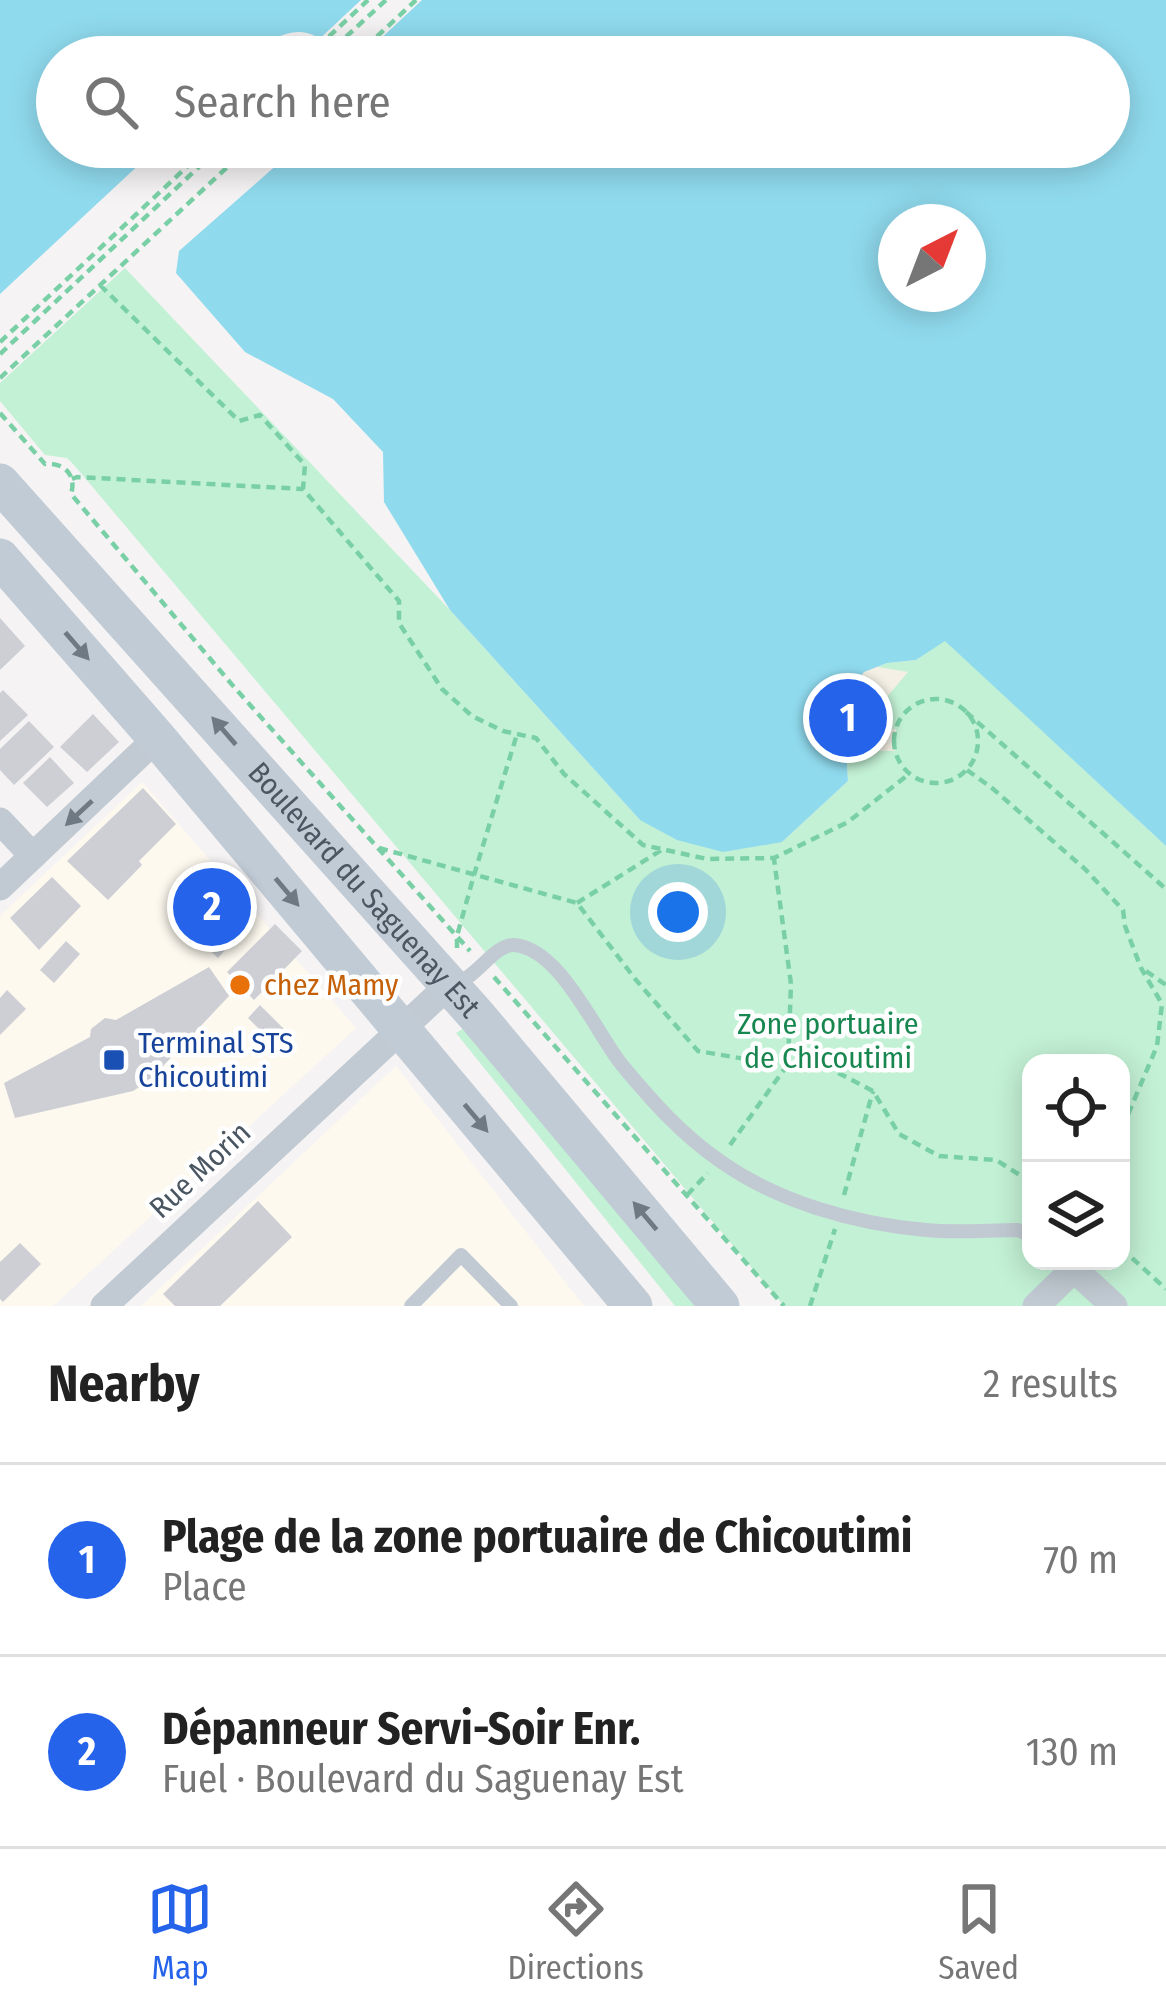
<!DOCTYPE html>
<html lang="en">
<head>
<meta charset="utf-8">
<style>
	body { margin:0; font-family:"Fira Sans Condensed",sans-serif; background:#f2f2f2; color:#222 }
	.controls { position:absolute; right:36px; bottom:36px; display:grid; overflow:hidden; border-radius:24px; box-shadow:0 6px 30px #0003 }
	.controls button { width:108px; height:108px; display:grid; place-items:center; padding:0; border:0; border-bottom:3px solid #e0e0e0; background:#fff; color:#222; font:60px sans-serif }
	.compass { position:absolute; left:878px; top:204px; width:108px; height:108px; border-radius:50%; background:#fff; box-shadow:0 6px 30px #0003; rotate:42deg }
	.you { position:absolute; left:678px; top:912px; width:42px; height:42px; margin:-30px; border:9px solid #fff; border-radius:50%; background:#1a73e8; box-shadow:0 0 0 18px #1a73e833 }
	.badge { display:grid; place-items:center; width:78px; height:78px; border-radius:50%; background:#2563eb; color:#fff; font-size:39px; font-weight:700 }
	.pin { position:absolute; translate:-50% -50%; border:6px solid #fff; box-shadow:0 3px 12px #0006 }
	.list { margin:0; padding:0; list-style:none }
	h2 { display:flex; justify-content:space-between; align-items:center; height:156px; margin:0; padding:0 48px; font-size:51px }
	h2 small { font-size:39px; font-weight:400; color:#767676 }
	.list li { display:grid; grid-template-columns:78px 1fr auto; gap:36px; align-items:center; box-sizing:border-box; height:192px; padding:0 48px; border-top:3px solid #e0e0e0 }
	.list b { display:block; font-size:45px; white-space:nowrap }
	.list p { margin:0; font-size:39px; white-space:nowrap; color:#767676 }
	.list em { font-size:39px; font-style:normal; color:#767676 }
	.icon { flex:none; width:66px; height:66px; fill:none; stroke:currentColor; stroke-width:2; stroke-linecap:round; stroke-linejoin:round }
	.map { position:relative; flex:none; width:1166px; height:1306px; overflow:hidden }
	.search { position:absolute; background:#fff; box-shadow:0 6px 30px #0003; left:36px; right:36px; top:36px; height:132px; display:flex; align-items:center; gap:30px; box-sizing:border-box; padding:0 42px; border-radius:66px; color:#767676; font-size:45px }
	.sheet { height:540px; background:#fff }
	nav { display:flex; justify-content:space-around; align-items:center; box-sizing:border-box; height:168px; border-top:3px solid #e0e0e0; background:#fff; font-size:33px; color:#767676 }
	nav a { display:grid; justify-items:center; gap:6px }
	nav .on { color:#2563eb }
	.map>svg:first-child { display:block }
	.commercial { fill:#fdf9ef }
	.green { fill:#c3f1d5; fill-rule:evenodd }
	.sand { fill:#f5f0e5 }
	.water { fill:#90daee; fill-rule:evenodd }
	.pier { fill:#f5f3f3 }
	.building { fill:#cdcfd5 }
	.lines { fill:none; stroke-linecap:round; stroke-linejoin:round }
	.path { stroke:#7ad0a6; stroke-width:4.5; stroke-dasharray:9 6; stroke-linecap:butt }
	.service { stroke:#c1cad2; stroke-width:14 }
	.minor { stroke:#c1cad2; stroke-width:27 }
	.secondary { stroke:#c1cbd6; stroke-width:39 }
	.oneway { fill:#6e7984 }
	.oneway2 { fill:#6e7983 }
	.food-dot { fill:#e8710a; stroke:#fff; stroke-width:4.5 }
	.transit-dot { fill:#1a4fb4; stroke:#fff; stroke-width:4.5 }
	.labels { text-anchor:middle; dominant-baseline:central; stroke-width:9; stroke-linejoin:round; paint-order:stroke }
	.street-label { font-size:30px; fill:#4a5661; stroke:#fff }
	.food-label { font-size:30px; fill:#c56008; stroke:#fff; text-anchor:start }
	.park-label { font-size:30px; fill:#17864f; stroke:#fff }
	.transit-label { font-size:30px; fill:#164399; stroke:#fff; text-anchor:start }
</style>
</head>
<body>
<div class="map">
<svg width="1166" height="1306" viewBox="0 0 1166 1306">
	<rect width="100%" height="100%" fill="#f5f3f3"/>
	<path class="commercial" d="M142,782L356,1028L53,1306H0V916Z
		M396,1066L584,1306H141Z"/>
	<path class="green" d="M125,268L450,610L640,820L782,842L848,781L843,701L864,672L887,663L916,660L945,640L1166,846V1306H784L74,465L67,458L45,455L0,401V383ZM1031,1063H1121V1261H1031Z
		M464,1028L700,1306H675L456,1033Z"/>
	<path class="sand" d="M866,665L908,672L881,704L880,730L896,729L895,751L852,750L841,754L815,727Z"/>
	<path class="water" d="M0,0H1166V846L945,641L916,660L887,663L864,672L843,701L848,781L782,842L723,852L677,840L640,820L450,610L384,502L383,452L333,399L245,352L176,273L179,251L297,147H1109V57H335C329,50 322,39 313,35C291,25 264,42 249,57H57V147H158L0,294ZM896,222H968V294H896Z"/>
	<path class="pier" d="M361,0H422L361,57H327L314,44Z"/>
	<path class="building" d="M0,618L25,646L0,670Z
		M3,690L28,715L0,741V693Z
		M93,714L119,742L87,772L60,747Z
		M29,721L54,747L14,785L0,770V749Z
		M50,757L74,783L47,807L23,783Z
		M143,788L176,824L139,861L142,865L108,900L67,861Z
		M221,875L243,897L223,917L240,933L218,958L179,921Z
		M52,877L81,906L39,950L10,918Z
		M275,924L302,951L254,1000L227,972Z
		M66,941L80,954L54,983L40,970Z
		M209,967L229,996L149,1081L133,1091L15,1118L4,1083L90,1037L91,1029L105,1018L116,1020Z
		M7,990L26,1009L0,1035V998Z
		M260,1005L285,1030L273,1043L248,1018Z
		M258,1201L292,1237L220,1306H175L163,1294Z
		M20,1243L41,1264L3,1302L0,1299V1262Z"/>
	<g class="lines">
		<path class="path" d="M307,57L368,0
			M324,57L386,0
			M355,57L416,0
			M100,285L239,421L260,415L305,465L303,489L399,601V623L442,689L472,716L503,731L536,738L564,774L643,845L707,859L774,858L848,822L909,774
			M0,342L208,147
			M0,354L220,147
			M0,378L249,147
			M0,413L45,464C64,462 77,475 71,494L234,687L470,951
			M72,479L77,477L303,489
			M894 741a42 42 0 1 1 84 0a42 42 0 1 1-84 0Z
			M966,712L1166,889
			M967,770L992,788L1085,869L1123,910L1125,926L1141,968L1162,1004L1157,1046L1121,1131
			M379,848L577,903L636,980L698,1051L775,1064L823,1065L873,1091L899,1134L939,1156L996,1160L1031,1182
			M577,903L663,849
			M457,948V936L474,875L517,734
			M1146,971L1166,985
			M494,977L784,1306
			M730,1145L788,1064L791,984L774,859
			M687,1195L708,1173
			M844,1195L873,1091
			M1121,1248L1166,1289
			M810,1306L835,1229"/>
		<path class="service" d="M455,984C476,978 495,944 514,945C560,948 596,1033 622,1065C651,1100 682,1135 720,1161C778,1202 855,1224 926,1230C956,1233 988,1230 1018,1230L1031,1236
			M411,1306L461,1255L511,1306"/>
		<path class="minor" d="M0,821L33,856
			M0,887L157,738
			M104,1306L448,986
			M1036,1306L1074,1269L1114,1306"/>
		<g class="secondary">
			<path id="s1" d="M0,483L477,1016L720,1306"/>
			<path d="M0,558L157,738L633,1306"/>
		</g>
	</g>
	<defs><path id="oneway-solid" d="M-6-.8H1V-3.2L6.5 0L1 3.2V.8H-6Z" transform="scale(3)"/></defs>
	<g class="oneway">
		<use href="#oneway-solid" transform="translate(77 646) rotate(49)"/>
		<use href="#oneway-solid" transform="translate(224 731) rotate(-131)"/>
		<use href="#oneway-solid" transform="translate(287 892) rotate(50)"/>
		<use href="#oneway-solid" transform="translate(476 1118) rotate(50)"/>
		<use href="#oneway-solid" transform="translate(645 1216) rotate(-130)"/>
	</g>
	<use class="oneway2" href="#oneway-solid" transform="translate(79 813) rotate(137)"/>
	<circle class="food-dot" cx="240" cy="985" r="12"/>
	<rect class="transit-dot" x="102" y="1048" width="24" height="24" rx="6"/>
	<g class="labels">
		<g class="street-label">
			<text stroke="none"><textPath href="#s1" startOffset="546">Boulevard du Saguenay Est</textPath></text>
			<text transform="translate(200 1170) rotate(-43)">Rue Morin</text>
		</g>
		<g class="food-label">
			<text x="264" y="985">chez Mamy</text>
		</g>
		<g class="park-label">
			<text x="828" y="1024">Zone portuaire<tspan x="828" dy="34">de Chicoutimi</tspan></text>
		</g>
		<g class="transit-label">
			<text x="138" y="1043">Terminal STS<tspan x="138" dy="34">Chicoutimi</tspan></text>
		</g>
	</g>
</svg>
<div class="controls">
<button><svg class="icon" aria-label="locate" viewBox="0 0 24 24"><circle cx="12" cy="12" r="6"/><path d="M12 2v4M12 18v4M2 12h4M18 12h4"/></svg></button>
<button><svg class="icon" aria-label="layers" viewBox="0 0 24 24"><path d="M12 4l9 5-9 5-9-5zM3 14l9 5 9-5"/></svg></button>
</div>
<svg class="compass" viewBox="-18 -18 36 36"><path d="M0-13l5 13h-10z" fill="#e53935"/><path d="M0 13l5-13h-10z" fill="#767676"/></svg>
<div class="you"></div>
<div class="pin badge" style="left:848px;top:718px">1</div>
<div class="pin badge" style="left:212px;top:907px">2</div>
<div class="search"><svg class="icon" aria-label="search" viewBox="0 0 24 24"><circle cx="10" cy="10" r="6"/><path d="M15 15l6 6"/></svg>Search here</div>
</div>
<section class="sheet">
<h2>Nearby<small>2 results</small></h2>
<ul class="list">
<li><span class="badge">1</span><div><b>Plage de la zone portuaire de Chicoutimi</b><p>Place</p></div><em>70 m</em></li>
<li><span class="badge">2</span><div><b>Dépanneur Servi-Soir Enr.</b><p>Fuel · Boulevard du Saguenay Est</p></div><em>130 m</em></li>
</ul>
</section>
<nav>
<a class="on"><svg class="icon" aria-label="map" viewBox="0 0 24 24"><path d="M3 6l6-2 6 2 6-2v14l-6 2-6-2-6 2zM9 4v14M15 6v14"/></svg>Map</a>
<a><svg class="icon" aria-label="directions" viewBox="0 0 24 24"><path d="M12 3l9 9-9 9-9-9zM9 14v-3h6M13 9l2 2-2 2"/></svg>Directions</a>
<a><svg class="icon" aria-label="saved" viewBox="0 0 24 24"><path d="M7 4h10v16l-5-4-5 4z"/></svg>Saved</a>
</nav>
</body>
</html>
